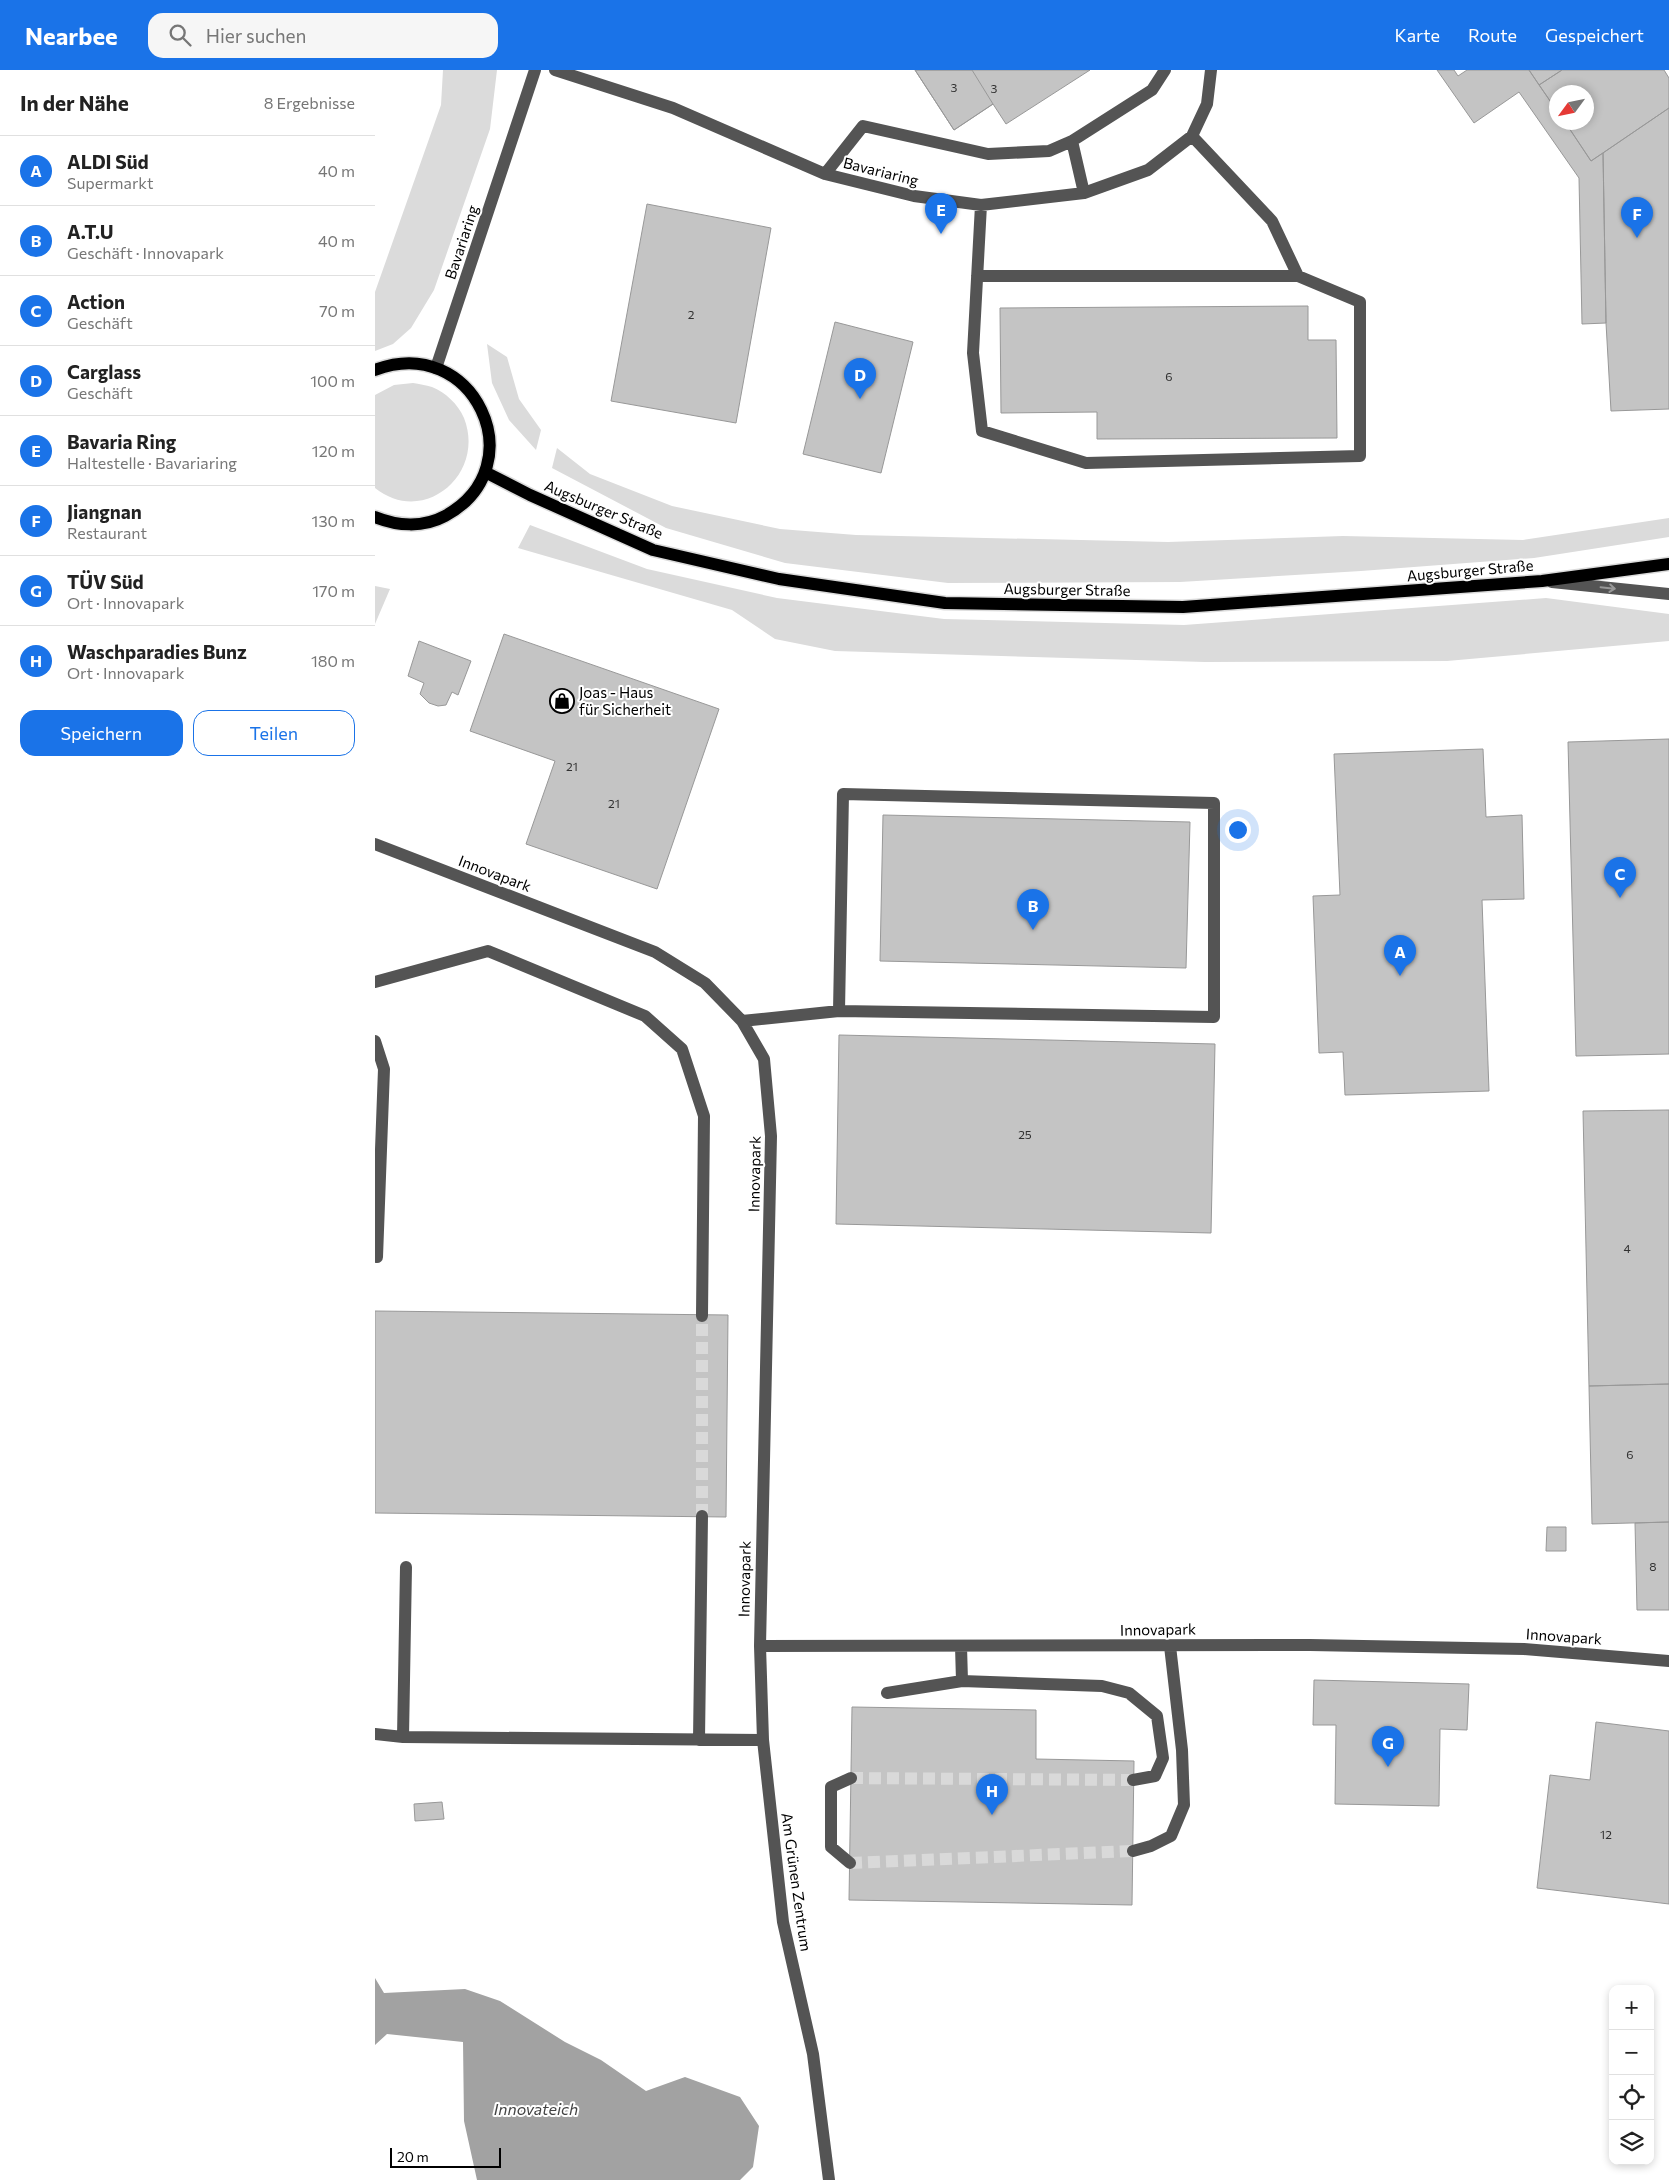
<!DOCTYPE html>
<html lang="de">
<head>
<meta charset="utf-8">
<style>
	body { margin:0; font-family:Commissioner,sans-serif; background:#f6f6f6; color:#222 }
	.controls { position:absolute; right:15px; bottom:15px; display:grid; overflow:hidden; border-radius:10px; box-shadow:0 2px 8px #0003 }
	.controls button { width:45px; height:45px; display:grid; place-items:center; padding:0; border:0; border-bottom:1px solid #e0e0e0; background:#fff; color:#222; font:25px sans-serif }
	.compass { position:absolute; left:1174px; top:15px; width:45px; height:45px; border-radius:50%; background:#fff; box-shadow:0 2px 8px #0003; rotate:237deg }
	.scale { position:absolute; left:15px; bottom:12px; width:111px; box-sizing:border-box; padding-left:5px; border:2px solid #000; border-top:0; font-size:14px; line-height:18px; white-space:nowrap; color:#000; -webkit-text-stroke:4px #fff; paint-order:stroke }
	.you { position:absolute; left:862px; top:759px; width:18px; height:18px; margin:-12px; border:4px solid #fff; border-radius:50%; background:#1a73e8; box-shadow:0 0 0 8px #1a73e833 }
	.badge { display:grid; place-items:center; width:32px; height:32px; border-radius:50%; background:#1a73e8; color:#fff; font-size:16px; font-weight:700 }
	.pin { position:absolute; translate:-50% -41px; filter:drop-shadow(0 1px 2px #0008) }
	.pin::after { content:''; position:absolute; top:26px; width:18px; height:15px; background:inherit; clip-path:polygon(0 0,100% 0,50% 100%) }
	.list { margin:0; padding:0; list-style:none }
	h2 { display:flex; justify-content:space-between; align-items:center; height:65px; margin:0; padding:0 20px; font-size:21px }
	h2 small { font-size:16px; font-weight:400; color:#767676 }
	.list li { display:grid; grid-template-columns:32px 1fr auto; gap:15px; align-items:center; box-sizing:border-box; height:70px; padding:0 20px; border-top:1px solid #e0e0e0 }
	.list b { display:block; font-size:19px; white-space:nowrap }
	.list p { margin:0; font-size:16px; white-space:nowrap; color:#767676 }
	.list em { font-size:16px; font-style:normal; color:#767676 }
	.actions { display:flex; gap:10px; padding:15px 20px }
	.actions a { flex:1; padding:11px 0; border:1px solid #1a73e8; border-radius:15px; text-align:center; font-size:18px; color:#1a73e8 }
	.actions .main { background:#1a73e8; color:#fff }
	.icon { flex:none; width:28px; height:28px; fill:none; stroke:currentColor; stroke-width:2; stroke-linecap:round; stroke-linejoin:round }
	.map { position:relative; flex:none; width:1294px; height:2110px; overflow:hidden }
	header { display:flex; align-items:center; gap:30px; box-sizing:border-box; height:70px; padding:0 25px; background:#1a73e8; color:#fff }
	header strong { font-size:24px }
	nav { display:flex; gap:28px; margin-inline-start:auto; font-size:18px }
	.search { width:350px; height:45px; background:#f6f6f6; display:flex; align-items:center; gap:12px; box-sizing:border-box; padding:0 18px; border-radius:15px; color:#767676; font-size:19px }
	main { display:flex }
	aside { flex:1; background:#fff }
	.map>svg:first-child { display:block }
	.green { fill:#dbdbdb }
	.water { fill:#a2a2a2 }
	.building { fill:#c4c4c4; stroke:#989898 }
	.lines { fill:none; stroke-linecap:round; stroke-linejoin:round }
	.minor-tunnel { stroke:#d9d9d9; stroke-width:12; stroke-dasharray:12 6; stroke-linecap:butt }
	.major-casing { stroke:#dbdbdb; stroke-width:15 }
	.minor { stroke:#545454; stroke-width:12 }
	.major { stroke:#000; stroke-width:12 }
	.oneway { stroke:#989898 }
	.labels { text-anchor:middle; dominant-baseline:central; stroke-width:4; stroke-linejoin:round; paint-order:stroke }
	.number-label { font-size:12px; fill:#313131 }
	.street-label { font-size:15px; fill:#000; stroke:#fff }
	.poi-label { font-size:15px; fill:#000; stroke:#fff; text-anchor:start }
	.water-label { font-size:16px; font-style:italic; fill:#434343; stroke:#fff }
</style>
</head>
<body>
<header>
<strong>Nearbee</strong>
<div class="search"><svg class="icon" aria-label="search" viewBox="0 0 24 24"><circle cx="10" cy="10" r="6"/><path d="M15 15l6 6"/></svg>Hier suchen</div>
<nav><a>Karte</a><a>Route</a><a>Gespeichert</a></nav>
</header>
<main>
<aside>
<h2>In der Nähe<small>8 Ergebnisse</small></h2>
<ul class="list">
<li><span class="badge">A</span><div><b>ALDI Süd</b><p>Supermarkt</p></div><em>40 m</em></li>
<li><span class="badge">B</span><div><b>A.T.U</b><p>Geschäft · Innovapark</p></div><em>40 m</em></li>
<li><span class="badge">C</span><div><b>Action</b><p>Geschäft</p></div><em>70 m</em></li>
<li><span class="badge">D</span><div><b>Carglass</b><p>Geschäft</p></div><em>100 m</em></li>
<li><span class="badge">E</span><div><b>Bavaria Ring</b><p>Haltestelle · Bavariaring</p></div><em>120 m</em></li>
<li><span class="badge">F</span><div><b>Jiangnan</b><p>Restaurant</p></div><em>130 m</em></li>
<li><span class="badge">G</span><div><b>TÜV Süd</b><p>Ort · Innovapark</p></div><em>170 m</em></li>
<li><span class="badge">H</span><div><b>Waschparadies Bunz</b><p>Ort · Innovapark</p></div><em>180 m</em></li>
</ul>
<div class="actions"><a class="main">Speichern</a><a>Teilen</a></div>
</aside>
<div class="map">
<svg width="1294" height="2110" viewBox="0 0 1294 2110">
	<rect width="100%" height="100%" fill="#fff"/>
	<path class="green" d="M68,0H122L115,59L59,220L36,258L18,274L0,281V222L66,35Z
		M112,274L132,287L144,329L166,360L161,380L134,350L117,313Z
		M38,313C44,314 51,315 57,317C70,322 83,334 89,348C111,404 49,457 0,418V325L19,315Z
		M182,378L215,404L297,436L405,459L481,465L793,472L968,466L1148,470L1294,448V467L1159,488L986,501L805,512L573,513L410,493L291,458L177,398Z
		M155,455L272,499L402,528L569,549L809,555L1171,528L1294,544V571L1072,591L830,592L460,581L400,569L357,540L143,478Z
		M0,516L15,519L0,554Z"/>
	<path class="water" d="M0,1908L9,1923L90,1919L125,1931L190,1972L226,1990L271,2021L310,2007L365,2027L384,2056L378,2097L365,2110H102L89,2051L88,1972L12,1964L0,1975Z"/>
	<path class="building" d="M540,0H715L631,54L618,34L579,60Z
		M540,0H597L618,34L579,60Z
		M1062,0H1079L1083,6L1092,0H1154L1182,41V52H1190L1216,91L1228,83L1231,253L1207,254L1204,108L1144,22L1099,53Z
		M1154,0H1187L1164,15Z
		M1187,0H1289L1294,8V38L1216,91L1190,52H1212V22H1182V41L1164,15Z
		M1294,38V339L1236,341L1231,253L1228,83Z
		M272,134L396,158L361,353L236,331Z
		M933,236V270H961L962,368L722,369V342L626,343L625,238Z
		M460,252L538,272L506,403L428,384Z
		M129,564L344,639L282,819L151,774L180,691L95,661Z
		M44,571L96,591L83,625L77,622L71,635L63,636L54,633L45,624L49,613L33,606Z
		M1294,669V984L1201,986L1193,672Z
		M1108,679L1111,747L1147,745L1149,829L1107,830L1114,1021L970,1025L968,982L944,983L938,826L965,825L959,684Z
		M508,745L815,752L811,898L505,891Z
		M464,965L840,974L836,1163L461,1154Z
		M1294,1040V1314L1214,1316L1208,1041Z
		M0,1241L353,1245L351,1447L0,1443Z
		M1294,1314V1452L1217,1454L1214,1316Z
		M1294,1452V1540H1262L1260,1453Z
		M1172,1457H1191V1481H1171Z
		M939,1610L1094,1614L1092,1660L1065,1659L1064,1736L960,1734L961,1655H938Z
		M477,1637L661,1640V1689L759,1691L757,1835L474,1830Z
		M1221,1652L1294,1661V1834L1162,1818L1175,1705L1215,1710Z
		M67,1732L69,1749L40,1751L39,1734Z"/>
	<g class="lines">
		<path class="minor-tunnel" d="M327,1446V1246
			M476,1708L758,1710
			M475,1793L758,1781"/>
		<defs>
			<path id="major" d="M0,300C98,262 162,396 70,446C48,458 22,456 0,447
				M110,402L155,425L278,480L404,509L570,533L808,537L1167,511L1294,494"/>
		</defs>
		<use href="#major" class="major-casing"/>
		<path class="minor" d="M180,0L298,38L450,104L539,126L606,135L709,123L773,100L817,66L832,34L836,0
			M817,66L897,151L923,206
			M697,71L709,123
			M450,104L488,56L613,84L674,81L697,71L777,20L790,0
			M602,206H923L985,232V386L711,393L607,361L598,283L606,135
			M61,298L160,0
			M1177,512L1294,524
			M0,774L280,882L330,913L367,951L389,989L396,1066L385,1576L935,1575L1149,1579L1294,1591
			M0,912L113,881L270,946L307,979L329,1046L327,1246
			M367,951L464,941L839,947V733L468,724L464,941
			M0,971L9,999L2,1187
			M31,1497L28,1667L388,1670
			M385,1576L388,1670L408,1852L438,1984L454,2110
			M587,1611L727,1616L754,1623L782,1646L788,1688L780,1706L758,1710
			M512,1623L587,1611L586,1576
			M0,1664L28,1667
			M324,1670L327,1446
			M758,1781L776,1776L796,1766L809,1735L807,1680L795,1576
			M475,1793L456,1777V1717L476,1708"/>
		<use href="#major" class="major"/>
	</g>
	<defs><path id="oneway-shaft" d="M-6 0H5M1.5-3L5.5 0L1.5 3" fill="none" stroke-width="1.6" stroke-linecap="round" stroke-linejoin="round" transform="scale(1.25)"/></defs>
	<use class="oneway" href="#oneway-shaft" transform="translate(1233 518) rotate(6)"/>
	<defs>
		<symbol id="shop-ring" viewBox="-11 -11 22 22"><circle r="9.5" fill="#fff" stroke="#000" stroke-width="1.5"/><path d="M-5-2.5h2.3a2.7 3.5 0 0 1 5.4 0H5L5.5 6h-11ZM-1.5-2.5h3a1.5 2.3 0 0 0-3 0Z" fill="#000"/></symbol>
	</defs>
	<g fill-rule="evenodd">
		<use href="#shop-ring" x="173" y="617" width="28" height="28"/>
	</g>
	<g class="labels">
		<g class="number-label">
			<text x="579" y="17">3</text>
			<text x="619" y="18">3</text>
			<text x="316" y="244">2</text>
			<text x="794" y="306">6</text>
			<text x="197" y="696">21</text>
			<text x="239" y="733">21</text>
			<text x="650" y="1064">25</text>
			<text x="1252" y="1178">4</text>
			<text x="1255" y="1384">6</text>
			<text x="1278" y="1496">8</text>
			<text x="1231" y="1764">12</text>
		</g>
		<g class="street-label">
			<text transform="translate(506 101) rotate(14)">Bavariaring</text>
			<text transform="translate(86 172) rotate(-72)">Bavariaring</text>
			<text transform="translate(229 439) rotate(23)">Augsburger Straße</text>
			<text transform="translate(1095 500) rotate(-5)">Augsburger Straße</text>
			<text transform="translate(692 519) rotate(1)">Augsburger Straße</text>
			<text transform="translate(120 803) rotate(21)">Innovapark</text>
			<text transform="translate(379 1104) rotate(-89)">Innovapark</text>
			<text transform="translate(369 1509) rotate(-89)">Innovapark</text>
			<text transform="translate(783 1559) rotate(-1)">Innovapark</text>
			<text transform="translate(1189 1566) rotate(4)">Innovapark</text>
			<text transform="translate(422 1812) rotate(82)">Am Grünen Zentrum</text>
		</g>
		<g class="poi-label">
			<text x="204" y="622">Joas - Haus<tspan x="204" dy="17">für Sicherheit</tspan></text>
		</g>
		<g class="water-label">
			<text x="161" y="2038">Innovateich</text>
		</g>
	</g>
</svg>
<div class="controls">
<button>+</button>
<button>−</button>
<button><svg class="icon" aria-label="locate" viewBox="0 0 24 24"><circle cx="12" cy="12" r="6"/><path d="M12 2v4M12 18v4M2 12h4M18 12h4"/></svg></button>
<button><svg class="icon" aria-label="layers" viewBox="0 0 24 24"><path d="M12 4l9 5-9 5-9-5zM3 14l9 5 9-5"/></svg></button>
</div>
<svg class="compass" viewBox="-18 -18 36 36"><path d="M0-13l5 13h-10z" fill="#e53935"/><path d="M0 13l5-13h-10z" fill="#767676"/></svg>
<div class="scale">20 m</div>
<div class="you"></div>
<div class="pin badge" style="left:1025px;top:906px">A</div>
<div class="pin badge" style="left:658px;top:860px">B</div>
<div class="pin badge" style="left:1245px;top:828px">C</div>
<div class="pin badge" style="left:485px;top:329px">D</div>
<div class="pin badge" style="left:566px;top:164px">E</div>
<div class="pin badge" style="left:1262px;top:168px">F</div>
<div class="pin badge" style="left:1013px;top:1697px">G</div>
<div class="pin badge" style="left:617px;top:1745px">H</div>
</div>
</main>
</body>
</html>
